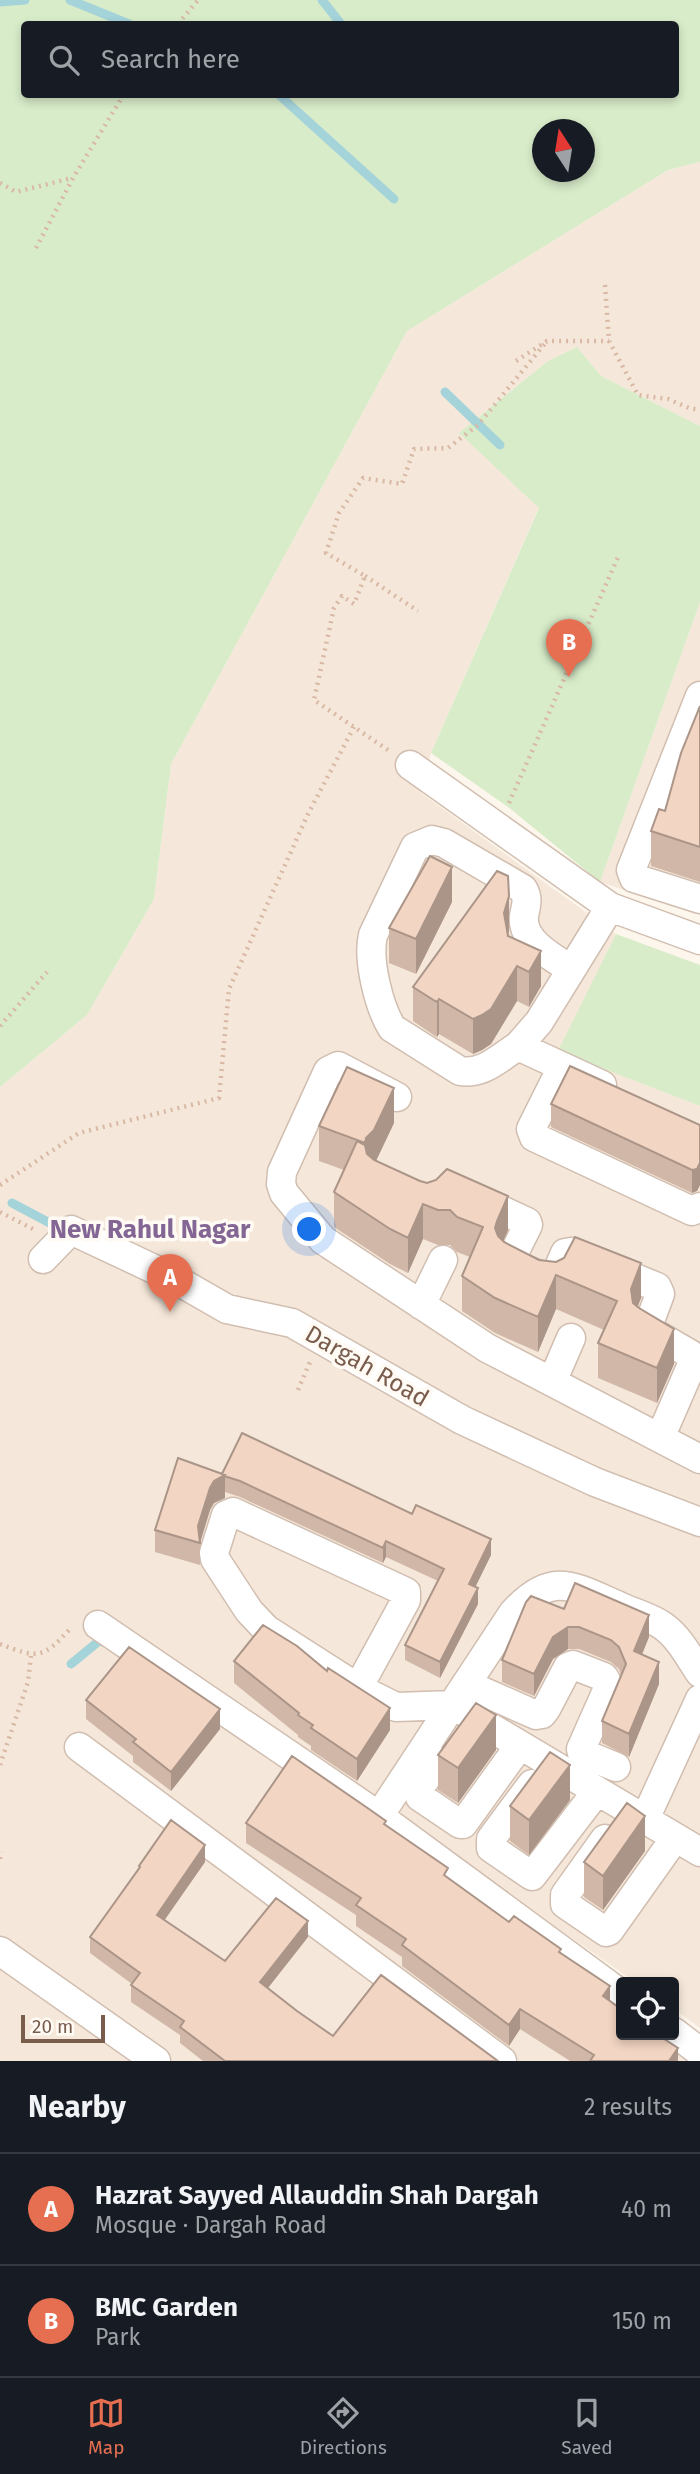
<!DOCTYPE html>
<html lang="en">
<head>
<meta charset="utf-8">
<style>
	body { margin:0; font-family:"Fira Sans",sans-serif; background:#20242c; color:#f1f3f6 }
	.controls { position:absolute; right:21px; bottom:21px; display:grid; overflow:hidden; border-radius:7px; box-shadow:0 4px 10px #0003 }
	.controls button { width:63px; height:63px; display:grid; place-items:center; padding:0; border:0; border-bottom:2px solid #363941; background:#171b24; color:#f1f3f6; font:35px sans-serif }
	.compass { position:absolute; left:532px; top:119px; width:63px; height:63px; border-radius:50%; background:#171b24; box-shadow:0 4px 10px #0003; rotate:348deg }
	.scale { position:absolute; left:21px; bottom:18px; width:84px; box-sizing:border-box; padding-left:7px; border:4px solid #7a5c4d; border-top:0; font-size:19px; line-height:24px; white-space:nowrap; color:#7a5c4d; -webkit-text-stroke:5px #fffaf3; paint-order:stroke }
	.you { position:absolute; left:310px; top:1230px; width:24px; height:24px; margin:-18px; border:5px solid #fff; border-radius:50%; background:#1a73e8; box-shadow:0 0 0 10px #1a73e833 }
	.badge { display:grid; place-items:center; width:46px; height:46px; border-radius:50%; background:#e76f51; color:#fff; font-size:23px; font-weight:700 }
	.pin { position:absolute; translate:-50% -58px; filter:drop-shadow(0 2px 4px #0008) }
	.pin::after { content:''; position:absolute; top:37px; width:24px; height:21px; background:inherit; clip-path:polygon(0 0,100% 0,50% 100%) }
	.list { margin:0; padding:0; list-style:none }
	h2 { display:flex; justify-content:space-between; align-items:center; height:91px; margin:0; padding:0 28px; font-size:30px }
	h2 small { font-size:23px; font-weight:400; color:#9ea1a6 }
	.list li { display:grid; grid-template-columns:46px 1fr auto; gap:21px; align-items:center; box-sizing:border-box; height:112px; padding:0 28px; border-top:2px solid #363941 }
	.list b { display:block; font-size:26px; white-space:nowrap }
	.list p { margin:0; font-size:23px; white-space:nowrap; color:#9ea1a6 }
	.list em { font-size:23px; font-style:normal; color:#9ea1a6 }
	.icon { flex:none; width:38px; height:38px; fill:none; stroke:currentColor; stroke-width:2; stroke-linecap:round; stroke-linejoin:round }
	.map { position:relative; flex:none; width:700px; height:2061px; overflow:hidden }
	.search { position:absolute; background:#171b24; box-shadow:0 4px 10px #0003; left:21px; right:21px; top:21px; height:77px; display:flex; align-items:center; gap:18px; box-sizing:border-box; padding:0 24px; border-radius:7px; color:#9ea1a6; font-size:26px }
	.sheet { height:315px; background:#171b24 }
	nav { display:flex; justify-content:space-around; align-items:center; box-sizing:border-box; height:98px; border-top:2px solid #363941; background:#171b24; font-size:19px; color:#9ea1a6 }
	nav a { display:grid; justify-items:center; gap:4px }
	nav .on { color:#e76f51 }
	.map>svg:first-child { display:block }
	.residential { fill:#f5e8da }
	.green { fill:#d8ecc9; fill-rule:evenodd }
	.lines { fill:none; stroke-linecap:round; stroke-linejoin:round }
	.stream { stroke:#a5d3da; stroke-width:9 }
	.minor-casing { stroke:#d1beb0; stroke-width:31 }
	.path { stroke:#d9b8a5; stroke-width:4.5; stroke-dasharray:2 5; stroke-linecap:butt }
	.minor { stroke:#fff; stroke-width:28 }
	.wall { fill:#d1b7a8 }
	.shaded-wall { fill:#aa9588 }
	.building { fill:#f3d5c3; stroke:#aa9588; stroke-width:2 }
	.labels { text-anchor:middle; dominant-baseline:central; stroke-width:7; stroke-linejoin:round; paint-order:stroke }
	.street-label { font-size:24px; fill:#7a5c4d; stroke:#fffaf3 }
	.neighbourhood-label { font-size:26px; font-weight:bold; fill:#846695; stroke:#fffaf3 }
</style>
</head>
<body>
<div class="map">
<svg width="700" height="2061" viewBox="0 0 700 2061">
	<rect width="100%" height="100%" fill="#fdf6ec"/>
	<path class="residential" d="M700,162V426L601,376L577,347L548,361L459,433L539,507L431,753L421,793L616,934L559,1051L700,1106V2028L674,2009V1982H635L104,1613L93,1634L621,2006V2035H661L699,2061H0V1087L87,1015L154,899L171,764L407,331L668,170Z
		M700,602V915L600,882Z"/>
	<path class="green" d="M0,0H700V162L668,170L407,331L171,764L154,899L87,1015L0,1087ZM24,24H676V94H24ZM542,130H584V172H542Z
		M577,347L601,376L700,426V602L600,882L508,807L431,753L539,508L459,433L548,361Z
		M616,934L700,965V1106L558,1051Z"/>
	<g class="lines">
		<path class="stream" d="M70,0L129,24
			M322,0L341,24
			M0,2L25,0
			M278,94L394,199
			M445,392L500,445
			M12,1203L63,1230
			M71,1664L99,1641L106,1643"/>
		<defs>
			<path id="minor" d="M700,696L631,870L634,878L700,899
				M410,765L610,907L700,940
				M518,1046C499,1058 483,1075 460,1071L392,1028C379,1007 367,960 373,935L415,847L432,840L444,843L523,889C529,899 526,905 524,916C521,941 553,958 571,969
				M562,1067L531,1129L534,1137L692,1211L700,1207
				M602,1085L518,1046L539,1022L610,907
				M397,1097L338,1066L328,1071L282,1172L281,1184L284,1193L323,1240L487,1348L700,1459
				M473,1197L527,1222L528,1225L511,1259L513,1264L551,1280L554,1279L565,1253L571,1252L657,1287L660,1294L647,1329L690,1354L693,1362L660,1438
				M43,1259L71,1230L173,1278L227,1309L292,1323L462,1420L595,1482L700,1522
				M421,1305L443,1260
				M552,1382L571,1338
				M98,1625L379,1816L621,1994
				M466,1684L536,1715L542,1714L546,1709L568,1667L573,1665L604,1677L609,1686L581,1749L582,1753L616,1767
				M358,1688L406,1600V1592L233,1512L226,1515L214,1553L215,1559L249,1611L266,1629L358,1688L396,1707L453,1705L700,1852
				M79,1747L502,2061
				M439,1761L419,1788L420,1797L460,1824H463L520,1745
				M532,1784L491,1839V1848L532,1876L597,1791
				M379,1816L513,1613C552,1570 573,1586 619,1606C633,1613 651,1617 663,1626C679,1637 689,1657 700,1673
				M645,1819L700,1699
				M605,1839L565,1895V1904L606,1932L609,1931L675,1838
				M0,1951L156,2061
				M674,2032L700,2052"/>
		</defs>
		<use href="#minor" class="minor-casing"/>
		<path class="path" d="M178,24L198,0
			M0,183L16,192L72,178
			M36,248L73,178L124,94
			M605,285L609,341L638,395L668,399L689,408L700,410
			M516,361L547,341H609
			M365,576L418,611
			M388,750L314,700L334,608L342,596L354,604L365,576L326,553L339,513L363,478L402,484L414,449L448,448L478,425L547,341
			M509,803L619,555
			M0,1026L47,972
			M0,1185L79,1133L219,1098L229,989L308,814L354,727
			M0,1212L33,1229
			M298,1390L310,1362
			M0,1644C39,1659 42,1659 71,1628
			M0,1765L28,1682L31,1656
			M0,1859L1,1852"/>
		<use href="#minor" class="minor"/>
	</g>
	<path class="wall" d="M700,706V882L651,866V831L665,811Z
		M452,902L416,974L389,963V928Z
		M509,931L508,936L541,986L529,1007L517,1001L491,1044L482,1050L473,1054L439,1034L437,1037L435,1036L413,1021V987Z
		M551,1104L693,1123L700,1125V1185L697,1191L692,1193L551,1127Z
		M394,1123L376,1161L508,1230L503,1241L539,1260L641,1298L637,1307L674,1364L657,1403L598,1378V1343L604,1330L556,1309L538,1352L495,1333L462,1311V1276L470,1257L457,1252L450,1245H438L423,1239L408,1273L390,1264L334,1227V1192L344,1170L319,1161V1126Z
		M222,1474L491,1555L475,1587L478,1604L440,1678L405,1660V1645L438,1581L386,1557L383,1563L240,1497L225,1492V1498L214,1503L210,1510L200,1543V1565L155,1552V1530Z
		M564,1609L649,1637L642,1655L659,1684L629,1757L602,1743V1721L621,1675L619,1669L611,1662L579,1649H568L553,1659L534,1696L502,1682V1660Z
		M234,1661L390,1730L357,1781L311,1750V1746L298,1737V1735L234,1683Z
		M86,1700L220,1729L171,1791L133,1762V1756L86,1719Z
		M496,1750L458,1803L438,1790V1755Z
		M570,1800L529,1855L510,1841V1806Z
		M246,1823L386,1826L448,1878L509,1922L561,1953L610,2001L678,2061H570L520,2029L509,2046L402,1966V1957L356,1926V1915L246,1843Z
		M645,1851L603,1910L584,1897V1862Z
		M205,1862L164,1920L225,1961L308,1937L268,1988L297,2011L333,2036L492,2058L498,2061H203L180,2043V2035L131,2002V1985L132,1984L90,1953V1937L139,1870V1866Z"/>
	<path class="shaded-wall" d="M452,867V902L416,974V939Z
		M509,896V931L504,947V913Z
		M541,951V986L529,1007V972Z
		M517,966V1001L491,1044L482,1050L473,1054V1019Z
		M439,999V1034L437,1037V1002Z
		M394,1088V1123L374,1165L365,1177V1143L366,1138Z
		M700,1163V1185L697,1191L692,1193V1170Z
		M508,1196V1230L497,1256L495,1228L497,1221Z
		M423,1204V1239L408,1273V1238Z
		M641,1263V1298L631,1324V1289Z
		M556,1275V1309L538,1352V1317Z
		M674,1329V1364L657,1403V1368Z
		M225,1475V1498L214,1503L210,1510L200,1543L198,1526L210,1488L214,1481Z
		M491,1539V1555L469,1600V1584Z
		M386,1541V1557L383,1563V1548Z
		M478,1588V1604L440,1678V1662Z
		M649,1615V1637L634,1673V1651Z
		M568,1627V1649L553,1659L534,1696V1674L553,1637Z
		M659,1662V1684L629,1757V1734Z
		M390,1708V1730L357,1781V1759Z
		M220,1709V1729L171,1791V1772Z
		M496,1715V1750L458,1803V1768Z
		M570,1765V1800L529,1855V1820Z
		M645,1816V1851L603,1910V1876Z
		M205,1845V1862L157,1931V1915Z
		M308,1921V1937L260,1998V1982Z
		M610,1986V2006L603,1996Z
		M520,2009V2029L509,2046V2025Z
		M678,2048V2061H669Z"/>
	<path class="building" d="M700,706V847L651,831L659,809L665,811L681,753Z
		M430,856L452,867L416,939L389,928Z
		M497,871L508,876L509,896L504,913L508,936L541,951L529,972L517,966L491,1009L482,1015L473,1019L439,999L437,1002L435,1001L413,987Z
		M570,1066L700,1125V1163L697,1169L692,1170L551,1104Z
		M347,1067L394,1088L374,1130L366,1138L365,1143L319,1126Z
		M357,1141L365,1145L367,1154L374,1160L420,1181L427,1183L436,1180L447,1169L508,1196L497,1221L495,1228L498,1236L504,1242L539,1260L556,1262L564,1258L575,1237L641,1263L631,1289L633,1303L639,1308L674,1329L657,1368L598,1343L617,1301L556,1275L538,1317L495,1298L462,1276L483,1227L457,1217L450,1210H438L423,1204L408,1238L390,1229L334,1192Z
		M242,1433L412,1514L416,1505L491,1539L469,1584L478,1588L440,1662L405,1645L444,1569L386,1541L383,1548L240,1481L224,1476L225,1475L222,1474Z
		M178,1458L225,1475L214,1481L210,1488L198,1526L200,1543L155,1530Z
		M575,1583L649,1615L634,1651L659,1662L629,1734L602,1721L626,1664L619,1647L611,1640L579,1627H568L553,1637L534,1674L502,1660L526,1602L531,1596L564,1609Z
		M263,1625L297,1646L327,1671L328,1668L390,1708L357,1759L311,1728L313,1725L298,1715L299,1713L234,1661Z
		M129,1647L220,1709L171,1772L133,1742L136,1739L86,1700Z
		M476,1703L496,1715L458,1768L438,1755Z
		M550,1752L570,1765L529,1820L510,1806Z
		M292,1756L369,1809L386,1821L384,1824L448,1868L444,1875L509,1922L514,1916L561,1949L559,1952L610,1986L603,1996L621,2009V2035H658L678,2048L669,2061H590L594,2055L520,2009L509,2025L402,1945L406,1939L356,1905L361,1898L246,1823Z
		M627,1803L645,1816L603,1876L584,1862Z
		M171,1820L205,1845L157,1915L225,1961L276,1898L308,1921L260,1982L297,2011L333,2036L381,1975L498,2061H225L180,2027L184,2021L131,1985L140,1973L90,1937L140,1867L139,1866Z"/>
	<g class="labels">
		<g class="street-label">
			<text transform="translate(367 1366) rotate(30)">Dargah Road</text>
		</g>
		<g class="neighbourhood-label">
			<text x="150" y="1229">New Rahul Nagar</text>
		</g>
	</g>
</svg>
<div class="controls">
<button><svg class="icon" aria-label="locate" viewBox="0 0 24 24"><circle cx="12" cy="12" r="6"/><path d="M12 2v4M12 18v4M2 12h4M18 12h4"/></svg></button>
</div>
<svg class="compass" viewBox="-18 -18 36 36"><path d="M0-13l5 13h-10z" fill="#e53935"/><path d="M0 13l5-13h-10z" fill="#9ea1a6"/></svg>
<div class="scale">20 m</div>
<div class="you"></div>
<div class="pin badge" style="left:170px;top:1312px">A</div>
<div class="pin badge" style="left:569px;top:677px">B</div>
<div class="search"><svg class="icon" aria-label="search" viewBox="0 0 24 24"><circle cx="10" cy="10" r="6"/><path d="M15 15l6 6"/></svg>Search here</div>
</div>
<section class="sheet">
<h2>Nearby<small>2 results</small></h2>
<ul class="list">
<li><span class="badge">A</span><div><b>Hazrat Sayyed Allauddin Shah Dargah</b><p>Mosque · Dargah Road</p></div><em>40 m</em></li>
<li><span class="badge">B</span><div><b>BMC Garden</b><p>Park</p></div><em>150 m</em></li>
</ul>
</section>
<nav>
<a class="on"><svg class="icon" aria-label="map" viewBox="0 0 24 24"><path d="M3 6l6-2 6 2 6-2v14l-6 2-6-2-6 2zM9 4v14M15 6v14"/></svg>Map</a>
<a><svg class="icon" aria-label="directions" viewBox="0 0 24 24"><path d="M12 3l9 9-9 9-9-9zM9 14v-3h6M13 9l2 2-2 2"/></svg>Directions</a>
<a><svg class="icon" aria-label="saved" viewBox="0 0 24 24"><path d="M7 4h10v16l-5-4-5 4z"/></svg>Saved</a>
</nav>
</body>
</html>
